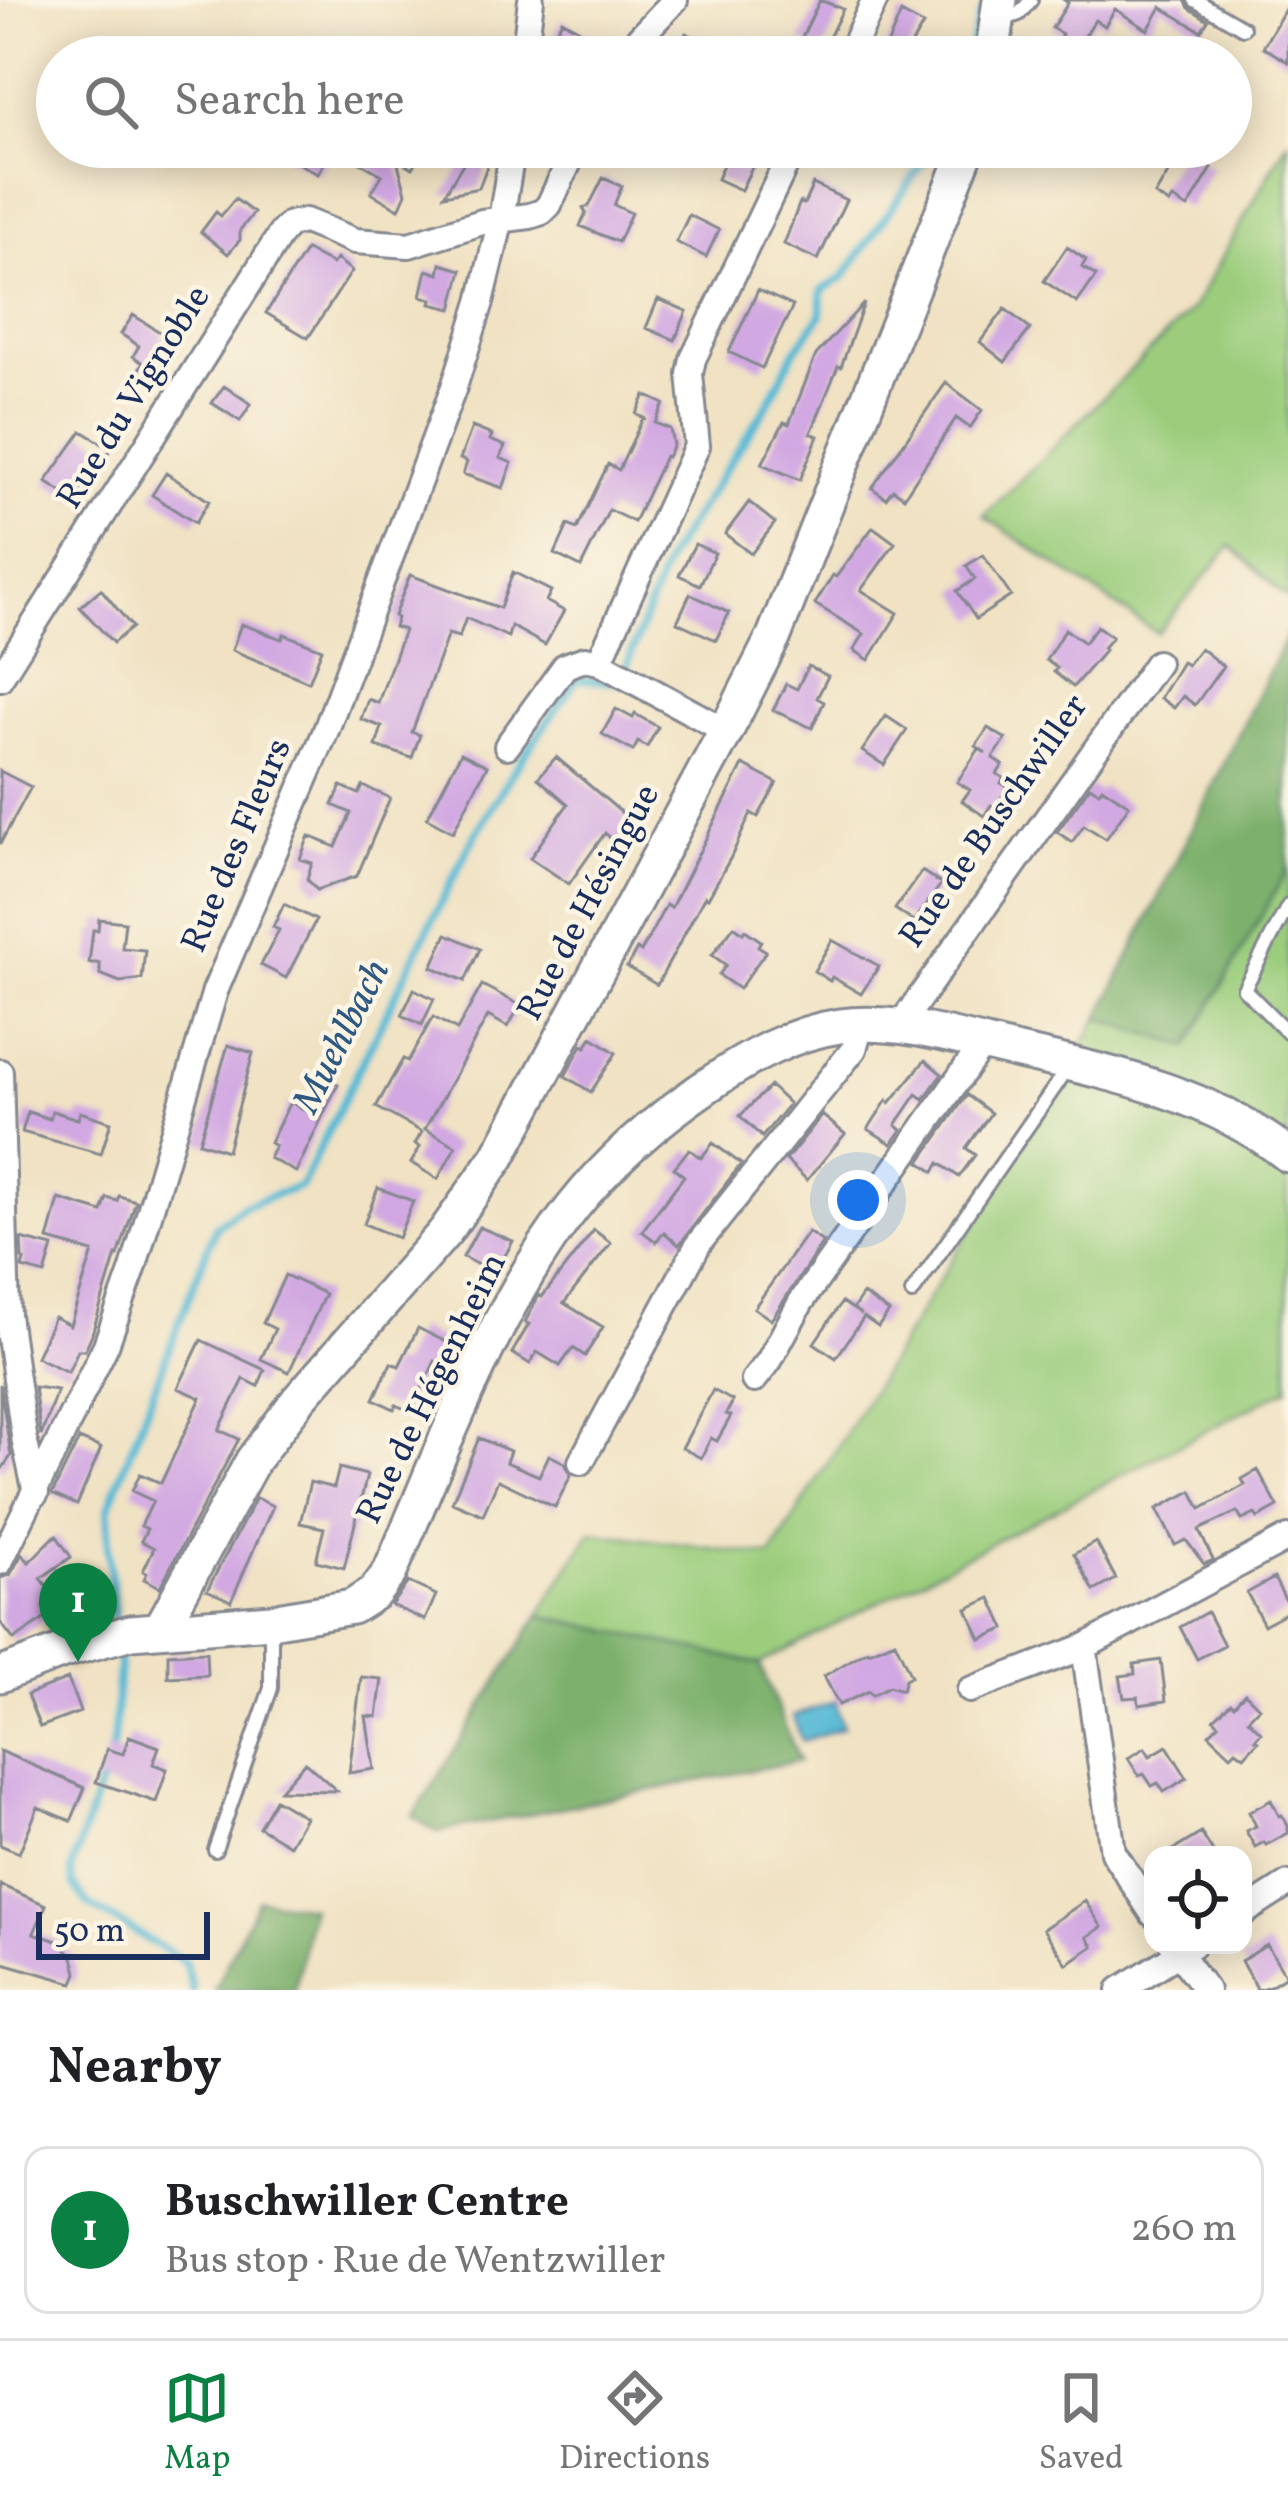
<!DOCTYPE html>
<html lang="en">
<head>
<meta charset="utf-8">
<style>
	body { margin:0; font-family:Vollkorn,serif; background:#f6f6f6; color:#202124 }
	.controls { position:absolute; right:36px; bottom:36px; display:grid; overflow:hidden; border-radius:24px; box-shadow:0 6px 30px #0003 }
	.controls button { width:108px; height:108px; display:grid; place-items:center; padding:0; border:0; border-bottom:3px solid #e0e0e0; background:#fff; color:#202124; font:60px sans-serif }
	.scale { position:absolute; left:36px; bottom:30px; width:174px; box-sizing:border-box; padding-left:12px; border:6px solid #1b2f5e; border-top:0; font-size:33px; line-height:42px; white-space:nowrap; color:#1b2f5e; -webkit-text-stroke:9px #fcf5e5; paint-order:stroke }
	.you { position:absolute; left:858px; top:1200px; width:42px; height:42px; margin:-30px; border:9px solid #fff; border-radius:50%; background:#1a73e8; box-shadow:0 0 0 18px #1a73e833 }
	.badge { display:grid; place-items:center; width:78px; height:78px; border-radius:50%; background:#0b8043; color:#fff; font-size:39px; font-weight:700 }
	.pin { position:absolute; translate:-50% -99px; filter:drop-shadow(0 3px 6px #0008) }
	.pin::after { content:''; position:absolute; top:63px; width:42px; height:36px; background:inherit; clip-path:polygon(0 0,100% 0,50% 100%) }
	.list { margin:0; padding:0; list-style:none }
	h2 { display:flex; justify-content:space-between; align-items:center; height:156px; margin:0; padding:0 48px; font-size:51px }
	h2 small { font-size:39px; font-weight:400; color:#757577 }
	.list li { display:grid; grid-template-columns:78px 1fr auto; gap:36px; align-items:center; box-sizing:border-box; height:168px; margin:0 24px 24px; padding:0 24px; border:3px solid #e0e0e0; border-radius:24px }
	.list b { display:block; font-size:45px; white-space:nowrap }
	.list p { margin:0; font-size:39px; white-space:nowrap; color:#757577 }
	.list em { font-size:39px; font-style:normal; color:#757577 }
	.icon { flex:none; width:66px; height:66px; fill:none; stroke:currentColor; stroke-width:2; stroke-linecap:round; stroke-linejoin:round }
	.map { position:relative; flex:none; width:1288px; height:1990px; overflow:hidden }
	.search { position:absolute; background:#fff; box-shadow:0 6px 30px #0003; left:36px; right:36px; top:36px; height:132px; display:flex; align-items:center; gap:30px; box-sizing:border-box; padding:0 42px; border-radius:66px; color:#757577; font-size:45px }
	.sheet { height:348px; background:#fff }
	nav { display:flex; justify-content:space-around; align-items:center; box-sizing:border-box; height:168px; border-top:3px solid #e0e0e0; background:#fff; font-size:33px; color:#757577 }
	nav a { display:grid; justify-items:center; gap:6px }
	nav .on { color:#0b8043 }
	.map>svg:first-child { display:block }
	.green { fill:#9bcd7d; stroke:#5b7e6e; stroke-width:3 }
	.forest { fill:#7cb06c; stroke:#4c7065; stroke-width:3 }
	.water { fill:#57bad5; stroke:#39749a; stroke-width:3 }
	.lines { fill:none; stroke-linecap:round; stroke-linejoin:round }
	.stream { stroke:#57bad5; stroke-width:8 }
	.building { fill:#d1a8e2 }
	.lane-casing { stroke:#868890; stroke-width:18 }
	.street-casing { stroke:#868890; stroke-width:30 }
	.secondary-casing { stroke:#868890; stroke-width:39 }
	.lane { stroke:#fff; stroke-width:12 }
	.street { stroke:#fff; stroke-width:24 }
	.secondary { stroke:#fff; stroke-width:33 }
	.labels { text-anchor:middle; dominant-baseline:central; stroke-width:9; stroke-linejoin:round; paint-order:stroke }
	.street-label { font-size:36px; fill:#1b2f5e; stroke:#fcf5e5 }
	.water-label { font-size:39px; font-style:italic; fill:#2d5982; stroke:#fcf5e5 }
</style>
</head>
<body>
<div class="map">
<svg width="1288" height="1990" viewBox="0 0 1288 1990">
	<rect width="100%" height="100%" fill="#fcf5e5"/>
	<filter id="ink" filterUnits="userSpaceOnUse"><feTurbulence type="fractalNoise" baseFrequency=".00833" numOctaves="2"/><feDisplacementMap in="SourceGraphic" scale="24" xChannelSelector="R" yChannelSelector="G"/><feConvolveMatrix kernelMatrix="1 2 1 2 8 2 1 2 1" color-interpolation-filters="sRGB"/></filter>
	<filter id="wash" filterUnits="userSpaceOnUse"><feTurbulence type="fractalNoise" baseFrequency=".004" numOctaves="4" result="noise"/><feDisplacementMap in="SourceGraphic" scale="48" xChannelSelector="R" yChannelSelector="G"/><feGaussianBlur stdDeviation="2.7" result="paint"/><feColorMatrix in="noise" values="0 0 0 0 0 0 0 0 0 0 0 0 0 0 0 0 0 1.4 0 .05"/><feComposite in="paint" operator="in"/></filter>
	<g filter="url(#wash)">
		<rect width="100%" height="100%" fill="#f0e2c3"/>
		<path class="green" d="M1288,141V599L1231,546L1157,633L984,516L1193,308Z
			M1288,868V1388L760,1664L539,1615L591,1532L771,1556L1099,1018L1188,1046Z"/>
		<path class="forest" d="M1288,633V868L1188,1047L1099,1018Z
			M539,1615L760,1664L799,1761L437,1832L413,1817Z
			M258,1899L311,1907L295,1990H214Z"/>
		<path class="water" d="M835,1702L843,1727L802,1741L793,1716Z"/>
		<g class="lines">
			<path class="stream" d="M968,57L981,13L985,8
				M625,670L668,557L768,404L794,352L821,315L822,290L843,278L934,147
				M115,1625L108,1546L109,1507L216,1226L243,1206L301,1186L470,844L512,773L577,679L616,682
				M109,1756L113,1744L119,1667L117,1646
				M103,1776L71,1870L73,1885L88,1904L185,1962L192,1990"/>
		</g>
		<g id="blocks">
			<path class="building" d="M820,0L843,9L822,52L800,41Z
				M1064,0H1185L1189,8L1208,20L1201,31L1161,7L1148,30L1115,9L1105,26L1095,20L1076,50L1059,39L1062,34L1052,28L1068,3Z
				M1288,4V62L1263,47Z
				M901,13L923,25L904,57H882Z
				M562,20L601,42L593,57H558L565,45L552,38Z
				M686,33L737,57H673Z
				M268,147H372L393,157L375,147H425L413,168L397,160L406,193L399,209L371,193L382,175L333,147L318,174Z
				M473,147H479L487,166L479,188L444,195Z
				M730,149L755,161L741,190L717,179Z
				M1182,150L1212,168L1188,208L1173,199L1169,204L1155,195Z
				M603,178L622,186L614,205L631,213L618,242L580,226L586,213L583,208L589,206Z
				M813,184L846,200L818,260L784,244L800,202L804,204Z
				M235,199L254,213L240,230V240L228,254L201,232L216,212L221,216Z
				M689,215L719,230L706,257L676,242Z
				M1067,247L1086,260L1082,267L1096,276L1077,303L1044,281Z
				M306,250L332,264L337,259L352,271L308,338L266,313Z
				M441,264L462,270L452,309L431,304L432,299L421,296L427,270L439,274Z
				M758,290L793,306L762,368L729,352Z
				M658,299L687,311L675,340L646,328Z
				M864,303L841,367L838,366L811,433L818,436L800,480L762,464L784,422L789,424L816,355Z
				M1005,309L1030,329L1005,362L980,342Z
				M133,315L163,334L161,338L175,347L152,383L136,373L143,363L133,356L139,346L121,334Z
				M946,383L982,410L970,428L956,418L904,497L893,489L886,498L872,488Z
				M224,386L251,404L240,421L212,403Z
				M645,395L664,404L655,423L670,429L673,445L667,457L665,456L634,522L609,510L581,567L555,554L568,525L577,529L608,464L619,470L643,418L646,419L636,414Z
				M472,427L492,435L490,440L505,446L500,458L512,463L503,488L463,474L467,462L460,459Z
				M82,431L111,449L75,500L46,482Z
				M166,473L209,501L195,523L152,495Z
				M749,502L775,523L751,554L725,534Z
				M873,527L895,543L861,590L898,613L869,660L854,650L864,634L815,604L833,575L836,577Z
				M695,544L715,553L700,585L679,575Z
				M983,555L1011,596L976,619L957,591L975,579L966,566Z
				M513,572L551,591L546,601L564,611L545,645L511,626L508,637L466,618L459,637L448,634L412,732L420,735L412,758L376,746L382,727L361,719L368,699L378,703L404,630L394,627L397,618L394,616L410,575L500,608Z
				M101,589L132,627L113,643L80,607Z
				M690,594L729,613L716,640L677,622Z
				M241,624L282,639L284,634L322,649L309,682L232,650Z
				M1097,626L1112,637L1103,648L1105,650L1073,687L1054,672L1057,668L1046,660L1065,629L1084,643Z
				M1200,648L1223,666L1195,705L1183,696L1174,708L1160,698L1182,662L1187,665Z
				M808,666L828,676L817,698L824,702L812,728L773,710L786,684L797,689Z
				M616,709L633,718L635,714L658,727L647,747L638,742L633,751L602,734Z
				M886,716L907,730L884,765L862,751Z
				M988,728L1006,739L993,758L1003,765L997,774L1004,778L1001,783L1008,787L995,807L991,805L984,816L962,801L970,790L957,782L979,749L986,753L976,746Z
				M461,753L487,766L453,832L427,818Z
				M556,757L642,830L624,851L605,833L569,884L530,858L568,804L538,778Z
				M743,765L777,783L758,817L751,813L731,857L708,898L705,896L657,985L627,967L637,949L641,952L666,905L671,908Z
				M0,771L31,787L0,844Z
				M341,786L359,794L363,786L390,798L357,876L317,890L307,879L312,863L300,859L309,836L336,847L351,813L333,805Z
				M1090,786L1099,792L1102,787L1129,805L1106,839L1084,825L1072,842L1057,832Z
				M922,871L941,884L914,922L895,909Z
				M284,904L316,920L286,978L261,965L279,930L273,927Z
				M99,919L125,922L122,948L145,950L142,979L120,982L100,974V963H89L93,930H98Z
				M734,926L743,933L745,930L761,941L758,946L766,951L739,989L719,975L726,965L712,955Z
				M447,934L480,949L465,981L432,967Z
				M832,940L879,966L861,994L832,977L830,981L814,971Z
				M482,985L520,1005L508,1027L488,1016L425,1129L456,1146L438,1179L411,1163L420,1147L415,1144L422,1132L376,1107L403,1059L408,1061L433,1017L457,1030Z
				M414,989L434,999L422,1025L402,1015Z
				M592,1037L616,1053L591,1092L565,1076L582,1045L586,1047Z
				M228,1045L253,1053L227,1151L199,1142Z
				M925,1060L942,1074L924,1099L917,1094L896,1125L902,1130L892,1144L868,1129L887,1100L890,1103Z
				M322,1076L338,1084L296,1172L269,1158L275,1146L270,1143L290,1102L305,1110Z
				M770,1086L789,1104L762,1137L740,1116Z
				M967,1095L991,1113L966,1148L975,1155L959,1177L939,1163L934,1172L920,1162Z
				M52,1111L78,1119L80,1112L111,1122L101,1154L22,1132L28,1112L50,1119Z
				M822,1115L845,1134L807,1180L786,1160Z
				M713,1143L741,1164L679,1245L664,1232L656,1242L642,1231L684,1176L674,1168L689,1149L701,1158Z
				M378,1188L413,1201L398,1238L364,1224Z
				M119,1196L136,1201L118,1256L116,1255L92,1334L85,1350H78L68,1372L36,1357L54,1317L70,1325L93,1252L48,1240L59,1199L102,1212L107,1198L117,1201Z
				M479,1227L513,1241L495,1274L463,1257Z
				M594,1230L611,1243L564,1303L603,1327L585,1356L573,1348L560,1366L537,1352L530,1364L512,1353L529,1324L525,1322L539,1295L542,1297Z
				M808,1232L823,1242L771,1320L754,1308Z
				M21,1239L53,1247L45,1274L22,1268L24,1260L22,1259Z
				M285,1275L325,1294L289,1372L261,1359L275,1329L263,1323Z
				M863,1294L889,1312L878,1327L864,1317L836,1358L814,1343L842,1302L862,1315L853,1309Z
				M418,1328L452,1345L442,1365L435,1361L411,1412L396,1405L394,1409L374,1399L391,1363L399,1366Z
				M201,1340L265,1370L258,1386L244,1379L219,1430L239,1439L160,1587L144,1579L147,1573L143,1571L154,1548L141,1541L147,1529L141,1526L153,1501L132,1491L140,1474L161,1483L201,1398L178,1388Z
				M0,1384L11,1456L0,1472Z
				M34,1387L57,1390L41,1436Z
				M713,1390L733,1401L726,1414L731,1416L717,1441L711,1438L701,1458L682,1448Z
				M479,1438L510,1451L506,1462L539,1476L549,1455L565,1463L571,1475L555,1507L498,1480L483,1515L452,1502Z
				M79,1439L101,1448L77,1505L52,1494Z
				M339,1468L367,1475L344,1568L316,1561L324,1528L300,1523L310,1482L334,1488Z
				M1258,1470L1278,1507L1258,1518L1255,1514L1242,1520L1237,1512L1199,1530L1213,1560L1204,1564L1186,1540L1175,1545L1157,1509L1192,1491L1201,1509L1245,1485L1242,1479Z
				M256,1498L273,1506L231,1601L207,1590Z
				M56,1535L71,1557L41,1578L56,1598L44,1607L50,1615L14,1640L0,1622V1578L10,1575L22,1554L29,1562Z
				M1096,1542L1116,1579L1094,1591L1074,1554Z
				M1274,1578L1288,1605V1611L1264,1625L1247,1593Z
				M408,1582L436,1595L425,1620L391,1605Z
				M991,1598L1005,1629L981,1639L967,1609Z
				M1207,1612L1224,1645L1197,1659L1180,1627Z
				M895,1641L911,1676L905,1679L902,1690L889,1686L872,1695L869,1691L839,1705L824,1676L868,1650L869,1652Z
				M206,1652L207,1675L168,1677V1654Z
				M1161,1660L1166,1701L1139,1705L1138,1697L1124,1698L1120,1676L1135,1674L1134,1664Z
				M361,1677L382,1679L377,1717L366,1716L374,1769L349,1773Z
				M68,1679L80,1712L40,1727L27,1695Z
				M1245,1693L1259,1707L1248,1719L1261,1732L1255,1739L1258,1741L1244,1756L1236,1750L1231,1755L1209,1734L1219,1724L1214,1719L1231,1703L1234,1705Z
				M129,1736L159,1747L153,1764L167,1769L156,1802L96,1782L107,1749L123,1754Z
				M1167,1746L1187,1778L1164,1792L1158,1783L1152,1786L1144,1774L1139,1776L1128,1758L1145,1748L1150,1756Z
				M0,1751L85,1788L71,1821L38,1807L19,1853L0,1845Z
				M305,1762L337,1791L280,1790Z
				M275,1799L305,1817L289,1845L259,1827Z
				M1271,1800L1279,1816L1282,1815L1288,1826V1833L1266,1845L1264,1842L1255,1847L1246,1831L1256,1826L1249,1812Z
				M1201,1833L1215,1855H1165Z
				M0,1885L46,1905L34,1933L57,1941L73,1957L77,1973L73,1983L0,1962Z
				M1085,1901L1102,1927L1087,1937L1093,1946L1067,1964L1043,1929Z
				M1267,1945L1286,1976L1270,1986L1257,1990L1241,1961Z"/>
		</g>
	</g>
	<g filter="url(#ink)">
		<use href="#blocks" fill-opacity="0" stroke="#868890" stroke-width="3"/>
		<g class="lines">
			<defs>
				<path id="lane" d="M1195,0L1243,28
					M999,21L1019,14L1031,0
					M1288,906L1244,989L1288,1033
					M912,1293L1059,1081L1068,1064
					M215,1850L271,1688V1621"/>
				<path id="street" d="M524,57L531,0
					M626,57L638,39L675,0
					M848,57L875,0
					M0,678L282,232L290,224L305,221L355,241L409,245L482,222L530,216L542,212L549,205L576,147
					M726,731L599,662L697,446L690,374L693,359L794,147
					M507,746L565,666L585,659L599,662
					M899,1027L1157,663
					M0,1072L7,1315L25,1443L36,1493
					M754,1380L769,1361L801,1302L983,1044
					M581,1462L699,1243L854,1049L861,1024
					M0,1562L106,1345L133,1269L215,991L325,733L454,387L481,302L501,219L513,147
					M970,1690L1084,1647
					M1243,1913L1288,1884
					M1153,1914L1113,1852L1084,1647L1288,1538
					M1173,1945L1206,1990
					M1120,1990L1192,1945"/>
				<path id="secondary" d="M992,57L1000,0
					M161,1628L253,1460L299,1399L445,1232L498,1157L726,731L774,636L968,147
					M0,1675L63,1651L131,1632L271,1621L352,1607L374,1593L390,1572C442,1452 492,1310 573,1207C611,1159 658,1119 708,1085C748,1058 791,1033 840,1026C898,1018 962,1039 1019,1052C1112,1073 1212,1094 1288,1155"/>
			</defs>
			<use href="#lane" class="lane-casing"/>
			<use href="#street" class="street-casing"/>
			<use href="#secondary" class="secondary-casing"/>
			<use href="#lane" class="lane"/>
			<use href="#street" class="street"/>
			<use href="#secondary" class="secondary"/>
		</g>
	</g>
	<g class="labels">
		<g class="street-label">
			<text transform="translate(135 398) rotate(-58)">Rue du Vignoble</text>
			<text transform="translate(995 822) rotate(-55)">Rue de Buschwiller</text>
			<text transform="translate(238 846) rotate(-67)">Rue des Fleurs</text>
			<text transform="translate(590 903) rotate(-62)">Rue de Hésingue</text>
			<text transform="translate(433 1389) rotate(-64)">Rue de Hégenheim</text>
		</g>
		<g class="water-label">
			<text transform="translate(343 1037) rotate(-63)">Muehlbach</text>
		</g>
	</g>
</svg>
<div class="controls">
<button><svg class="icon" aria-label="locate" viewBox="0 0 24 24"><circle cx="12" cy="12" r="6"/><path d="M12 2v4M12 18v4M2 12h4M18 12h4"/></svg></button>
</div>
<div class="scale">50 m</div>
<div class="you"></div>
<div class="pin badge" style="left:78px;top:1662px">1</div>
<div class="search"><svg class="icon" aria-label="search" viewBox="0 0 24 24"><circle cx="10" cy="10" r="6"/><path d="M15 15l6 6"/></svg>Search here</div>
</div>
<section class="sheet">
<h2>Nearby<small></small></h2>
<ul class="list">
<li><span class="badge">1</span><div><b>Buschwiller Centre</b><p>Bus stop · Rue de Wentzwiller</p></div><em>260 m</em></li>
</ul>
</section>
<nav>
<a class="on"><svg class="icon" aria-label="map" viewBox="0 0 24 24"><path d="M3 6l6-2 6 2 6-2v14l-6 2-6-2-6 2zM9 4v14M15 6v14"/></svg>Map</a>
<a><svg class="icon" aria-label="directions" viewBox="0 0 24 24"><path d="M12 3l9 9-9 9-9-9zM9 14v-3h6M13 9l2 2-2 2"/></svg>Directions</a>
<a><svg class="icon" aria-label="saved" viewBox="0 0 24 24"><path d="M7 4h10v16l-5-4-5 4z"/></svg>Saved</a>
</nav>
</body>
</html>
